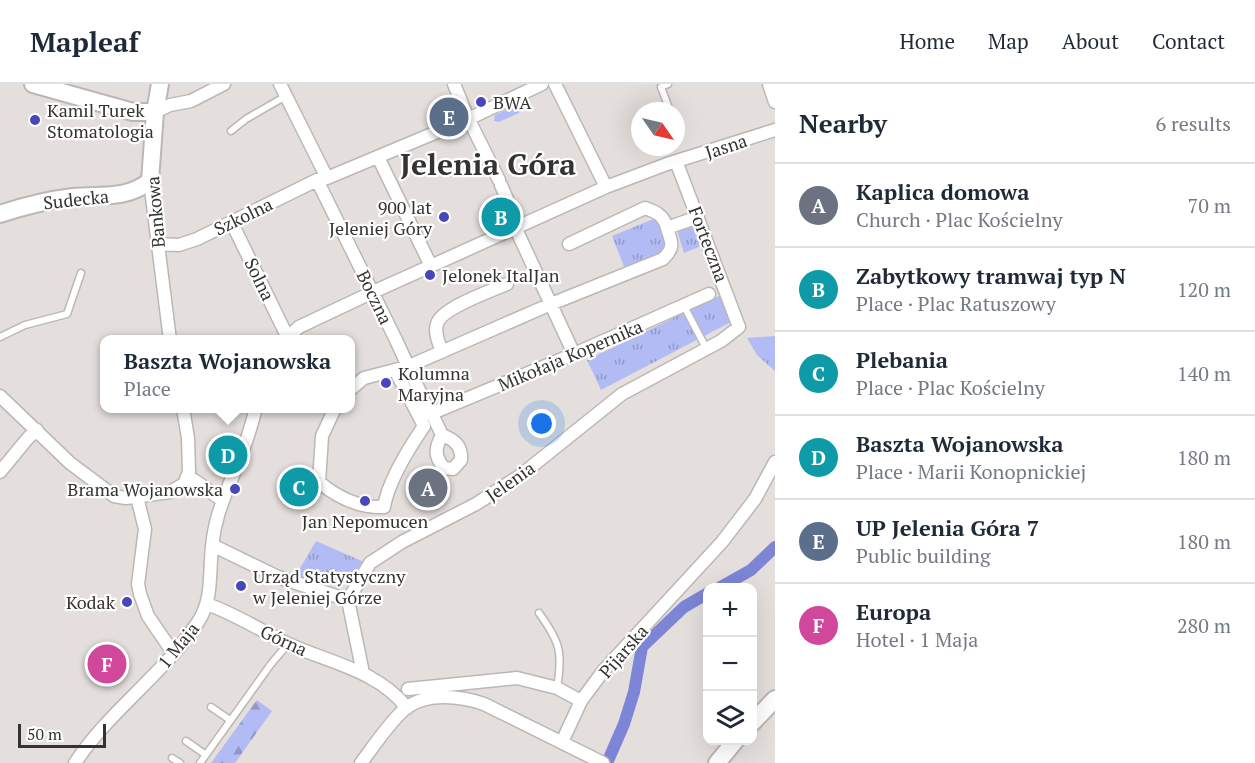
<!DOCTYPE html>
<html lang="en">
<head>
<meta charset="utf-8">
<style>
	body { margin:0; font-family:"PT Serif",serif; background:#f6f6f7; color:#1f2937 }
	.controls { position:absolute; right:18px; bottom:18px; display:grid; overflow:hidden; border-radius:12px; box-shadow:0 6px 24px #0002 }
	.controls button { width:54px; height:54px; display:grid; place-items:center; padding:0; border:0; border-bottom:2px solid #e0e1e3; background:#fff; color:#1f2937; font:30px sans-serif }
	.compass { position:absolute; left:631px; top:18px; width:54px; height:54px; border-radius:50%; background:#fff; box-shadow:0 6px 24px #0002; rotate:124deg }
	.scale { position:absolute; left:18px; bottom:15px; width:88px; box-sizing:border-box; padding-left:6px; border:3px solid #353332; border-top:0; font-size:16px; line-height:21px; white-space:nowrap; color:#353332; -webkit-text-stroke:4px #fff; paint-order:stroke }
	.you { position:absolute; left:542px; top:340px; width:21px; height:21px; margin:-15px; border:4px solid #fff; border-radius:50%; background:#1a73e8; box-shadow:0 0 0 9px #1a73e833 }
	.badge { display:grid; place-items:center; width:39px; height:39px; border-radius:50%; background:#2563eb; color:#fff; font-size:20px; font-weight:700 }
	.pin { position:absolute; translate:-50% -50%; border:3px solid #fff; box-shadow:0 2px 6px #0006 }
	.popup { position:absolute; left:100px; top:251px; width:255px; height:78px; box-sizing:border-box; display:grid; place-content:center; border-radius:12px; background:#fff; filter:drop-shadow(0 2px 4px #0005); font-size:20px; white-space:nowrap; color:#747a83 }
	.popup b { font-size:22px; color:#1f2937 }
	.popup::after { content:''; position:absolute; left:50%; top:100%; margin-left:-12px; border:12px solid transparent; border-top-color:#fff }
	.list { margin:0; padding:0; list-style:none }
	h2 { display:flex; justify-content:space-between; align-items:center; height:78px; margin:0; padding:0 24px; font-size:26px }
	h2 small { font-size:20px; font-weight:400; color:#747a83 }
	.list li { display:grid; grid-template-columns:39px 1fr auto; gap:18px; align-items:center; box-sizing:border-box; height:84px; padding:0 24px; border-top:2px solid #e0e1e3 }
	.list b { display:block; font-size:22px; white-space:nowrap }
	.list p { margin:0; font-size:20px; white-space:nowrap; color:#747a83 }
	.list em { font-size:20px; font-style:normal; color:#747a83 }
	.icon { flex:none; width:33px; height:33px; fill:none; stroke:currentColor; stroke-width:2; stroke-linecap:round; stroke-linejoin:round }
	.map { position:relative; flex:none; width:775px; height:679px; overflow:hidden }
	header { display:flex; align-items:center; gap:36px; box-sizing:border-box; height:84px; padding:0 30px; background:#fff; border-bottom:2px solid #e0e1e3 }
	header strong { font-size:28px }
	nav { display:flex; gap:33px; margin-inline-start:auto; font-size:21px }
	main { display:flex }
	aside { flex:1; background:#fff }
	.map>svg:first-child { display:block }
	.grass { fill:url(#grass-tufts) }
	.forest { fill:url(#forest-firs) }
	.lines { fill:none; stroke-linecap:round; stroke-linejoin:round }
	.canal { stroke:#7c85d6; stroke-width:12 }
	.lane-casing { stroke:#bcb7b5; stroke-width:9 }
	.street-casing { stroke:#bcb7b5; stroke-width:15 }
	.secondary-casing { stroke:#bcb7b5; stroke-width:20 }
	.lane { stroke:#fff; stroke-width:6 }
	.street { stroke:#fff; stroke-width:12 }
	.secondary { stroke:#fff; stroke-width:16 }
	.poi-dot { fill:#4846bb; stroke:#fff; stroke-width:2 }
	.labels { text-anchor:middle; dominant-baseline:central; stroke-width:4.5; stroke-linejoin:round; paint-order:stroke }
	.poi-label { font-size:18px; fill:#353332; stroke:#fff; text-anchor:start }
	.street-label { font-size:18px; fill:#353332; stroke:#fff }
	.town-label { font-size:30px; font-weight:bold; fill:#353332; stroke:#fff }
</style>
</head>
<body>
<header>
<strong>Mapleaf</strong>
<nav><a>Home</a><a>Map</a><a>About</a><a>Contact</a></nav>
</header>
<main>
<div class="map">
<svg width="775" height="679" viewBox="0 0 775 679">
	<defs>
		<pattern id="grass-tufts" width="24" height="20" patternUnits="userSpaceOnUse" patternTransform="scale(1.5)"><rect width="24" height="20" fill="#b2bbf4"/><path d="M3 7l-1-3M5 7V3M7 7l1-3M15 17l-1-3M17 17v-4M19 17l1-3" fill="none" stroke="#9299c6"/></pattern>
		<pattern id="forest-firs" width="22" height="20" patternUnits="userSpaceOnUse" patternTransform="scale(1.5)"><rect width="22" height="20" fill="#b2bbf4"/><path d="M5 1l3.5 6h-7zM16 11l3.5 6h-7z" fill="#9299c6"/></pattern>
	</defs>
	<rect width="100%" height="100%" fill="#e4dfdc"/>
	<path class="grass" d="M517,21L521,24L519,29L499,38L494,37L495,31Z
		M656,134L666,161L661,170L625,185L612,152Z
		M690,141L694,145L701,162L684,169L678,150L680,145Z
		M721,211L731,238L601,306L587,276Z
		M775,252V287L757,271L747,254Z
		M316,457L364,478L342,500L312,497L295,493Z"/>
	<path class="forest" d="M257,616L272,627L235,679H211Z"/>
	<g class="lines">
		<path class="canal" d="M719,504L751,486L775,463
			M607,679L624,640L634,608L642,563L684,523L708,509"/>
		<defs>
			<path id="lane" d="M668,0L661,3L670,27
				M231,47L246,35L286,12
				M684,222L706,264
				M0,253L25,241L67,230L81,189
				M539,529C560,558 563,568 557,604
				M211,623L230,636
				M186,657L206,671
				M172,674L180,679
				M200,679L271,580L288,560"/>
			<path id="street" d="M280,0L327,94
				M454,0L467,32L499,96
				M555,0L606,103
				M769,0L775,18
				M155,28L170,21L191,17L224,0
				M378,73L431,182
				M317,96L396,256L430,330L574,270L709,210
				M150,97L170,256
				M501,101L513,129L515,143L574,270
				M232,139L287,252
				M157,160L179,161L197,155L317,96L327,94L468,35L542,0
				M569,160L645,124C657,128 664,132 667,144
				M285,256L299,243L373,208L606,103L667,80L775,46
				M442,268C439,259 434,249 437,240C441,224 491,207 507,200
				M395,286L409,282L551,220L663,175C675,163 672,160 667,144L698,133
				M0,312L70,379L114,412L126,414L170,408L184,400L189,388L188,354L183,324
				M335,324L322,352L319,398C338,414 359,424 384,423C388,398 409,364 424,342L395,286L364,294L351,305
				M432,330L442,351
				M442,351C455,356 462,362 461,376L453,385L444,384C434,372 435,364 442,351Z
				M0,388L28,354L37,346
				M194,396L222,416
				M137,413L145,445L138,500L140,510L148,532L174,570
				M212,461L278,493L348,516
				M207,520C235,530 260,546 286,559C327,578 378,586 407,624
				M363,589L348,516L370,479L402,458L476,420L521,391L622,310L721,257L739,243L676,77
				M408,605L517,594L557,604L581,617
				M562,658L581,617L604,586L722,458L755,415L775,378
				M75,679C109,627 163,591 198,538C213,516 209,489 212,463C215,430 226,410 237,381C245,363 251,343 256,324
				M361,679C373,663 391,636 406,624C427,608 461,612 484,620L603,679"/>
			<path id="secondary" d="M33,0L133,28H155
				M0,130C24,122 48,116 73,113C103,110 125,116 150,97L155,28L160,0
				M752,639L775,615
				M717,679L736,656"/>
		</defs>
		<use href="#lane" class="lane-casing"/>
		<use href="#street" class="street-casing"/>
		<use href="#secondary" class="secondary-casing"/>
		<use href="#lane" class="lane"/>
		<use href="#street" class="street"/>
		<use href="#secondary" class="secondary"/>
	</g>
	<g class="poi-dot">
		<circle cx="481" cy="18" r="6"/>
		<circle cx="35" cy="36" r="6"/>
		<circle cx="444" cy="133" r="6"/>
		<circle cx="430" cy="191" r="6"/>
		<circle cx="386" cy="299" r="6"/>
		<circle cx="235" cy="405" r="6"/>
		<circle cx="365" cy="417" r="6"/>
		<circle cx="241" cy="502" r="6"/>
		<circle cx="127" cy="518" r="6"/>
	</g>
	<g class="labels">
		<g class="poi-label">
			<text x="493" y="18">BWA</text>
			<text x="47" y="26">Kamil Turek<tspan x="47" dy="21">Stomatologia</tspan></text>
			<text x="432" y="123" text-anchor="end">900 lat<tspan x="432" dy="21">Jeleniej Góry</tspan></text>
			<text x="442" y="191">Jelonek ItalJan</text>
			<text x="398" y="289">Kolumna<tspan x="398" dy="21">Maryjna</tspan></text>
			<text x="223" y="405" text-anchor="end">Brama Wojanowska</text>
			<text x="365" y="437" text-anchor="middle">Jan Nepomucen</text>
			<text x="253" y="492">Urząd Statystyczny<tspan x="253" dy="21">w Jeleniej Górze</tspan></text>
			<text x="115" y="518" text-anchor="end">Kodak</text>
		</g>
		<g class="street-label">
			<text transform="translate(726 62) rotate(-18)">Jasna</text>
			<text transform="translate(76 115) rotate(-6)">Sudecka</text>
			<text transform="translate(155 128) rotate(-95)">Bankowa</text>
			<text transform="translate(243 132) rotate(-26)">Szkolna</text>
			<text transform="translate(709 160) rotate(69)">Forteczna</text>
			<text transform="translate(260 195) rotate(64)">Solna</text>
			<text transform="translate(375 213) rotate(64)">Boczna</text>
			<text transform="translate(570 271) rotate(-23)">Mikołaja Kopernika</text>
			<text transform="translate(510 397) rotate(-35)">Jelenia</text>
			<text transform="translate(284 556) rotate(25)">Górna</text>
			<text transform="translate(178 561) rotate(-51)">1 Maja</text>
			<text transform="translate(623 567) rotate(-49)">Pijarska</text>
		</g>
		<g class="town-label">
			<text x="488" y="80">Jelenia Góra</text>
		</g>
	</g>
</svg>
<div class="controls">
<button>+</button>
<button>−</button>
<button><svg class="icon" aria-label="layers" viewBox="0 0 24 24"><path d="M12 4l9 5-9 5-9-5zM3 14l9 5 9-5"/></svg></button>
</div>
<svg class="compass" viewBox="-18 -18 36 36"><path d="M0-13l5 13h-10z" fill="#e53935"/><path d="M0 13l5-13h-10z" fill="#747a83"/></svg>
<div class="scale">50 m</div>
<div class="you"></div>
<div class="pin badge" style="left:428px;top:404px;background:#6b7280">A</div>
<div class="pin badge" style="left:501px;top:133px;background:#0f9aa8">B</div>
<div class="pin badge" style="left:299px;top:403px;background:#0f9aa8">C</div>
<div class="pin badge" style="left:228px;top:371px;background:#0f9aa8">D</div>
<div class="popup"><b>Baszta Wojanowska</b>Place</div>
<div class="pin badge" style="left:449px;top:33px;background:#5c6f8a">E</div>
<div class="pin badge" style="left:107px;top:580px;background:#d1479c">F</div>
</div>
<aside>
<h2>Nearby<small>6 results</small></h2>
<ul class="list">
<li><span class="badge" style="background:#6b7280">A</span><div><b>Kaplica domowa</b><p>Church · Plac Kościelny</p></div><em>70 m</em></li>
<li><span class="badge" style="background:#0f9aa8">B</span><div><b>Zabytkowy tramwaj typ N</b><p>Place · Plac Ratuszowy</p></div><em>120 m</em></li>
<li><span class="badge" style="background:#0f9aa8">C</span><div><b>Plebania</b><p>Place · Plac Kościelny</p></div><em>140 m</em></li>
<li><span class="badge" style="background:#0f9aa8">D</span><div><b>Baszta Wojanowska</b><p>Place · Marii Konopnickiej</p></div><em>180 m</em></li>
<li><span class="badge" style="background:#5c6f8a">E</span><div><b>UP Jelenia Góra 7</b><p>Public building</p></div><em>180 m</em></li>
<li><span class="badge" style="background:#d1479c">F</span><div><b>Europa</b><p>Hotel · 1 Maja</p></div><em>280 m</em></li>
</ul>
</aside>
</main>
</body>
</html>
